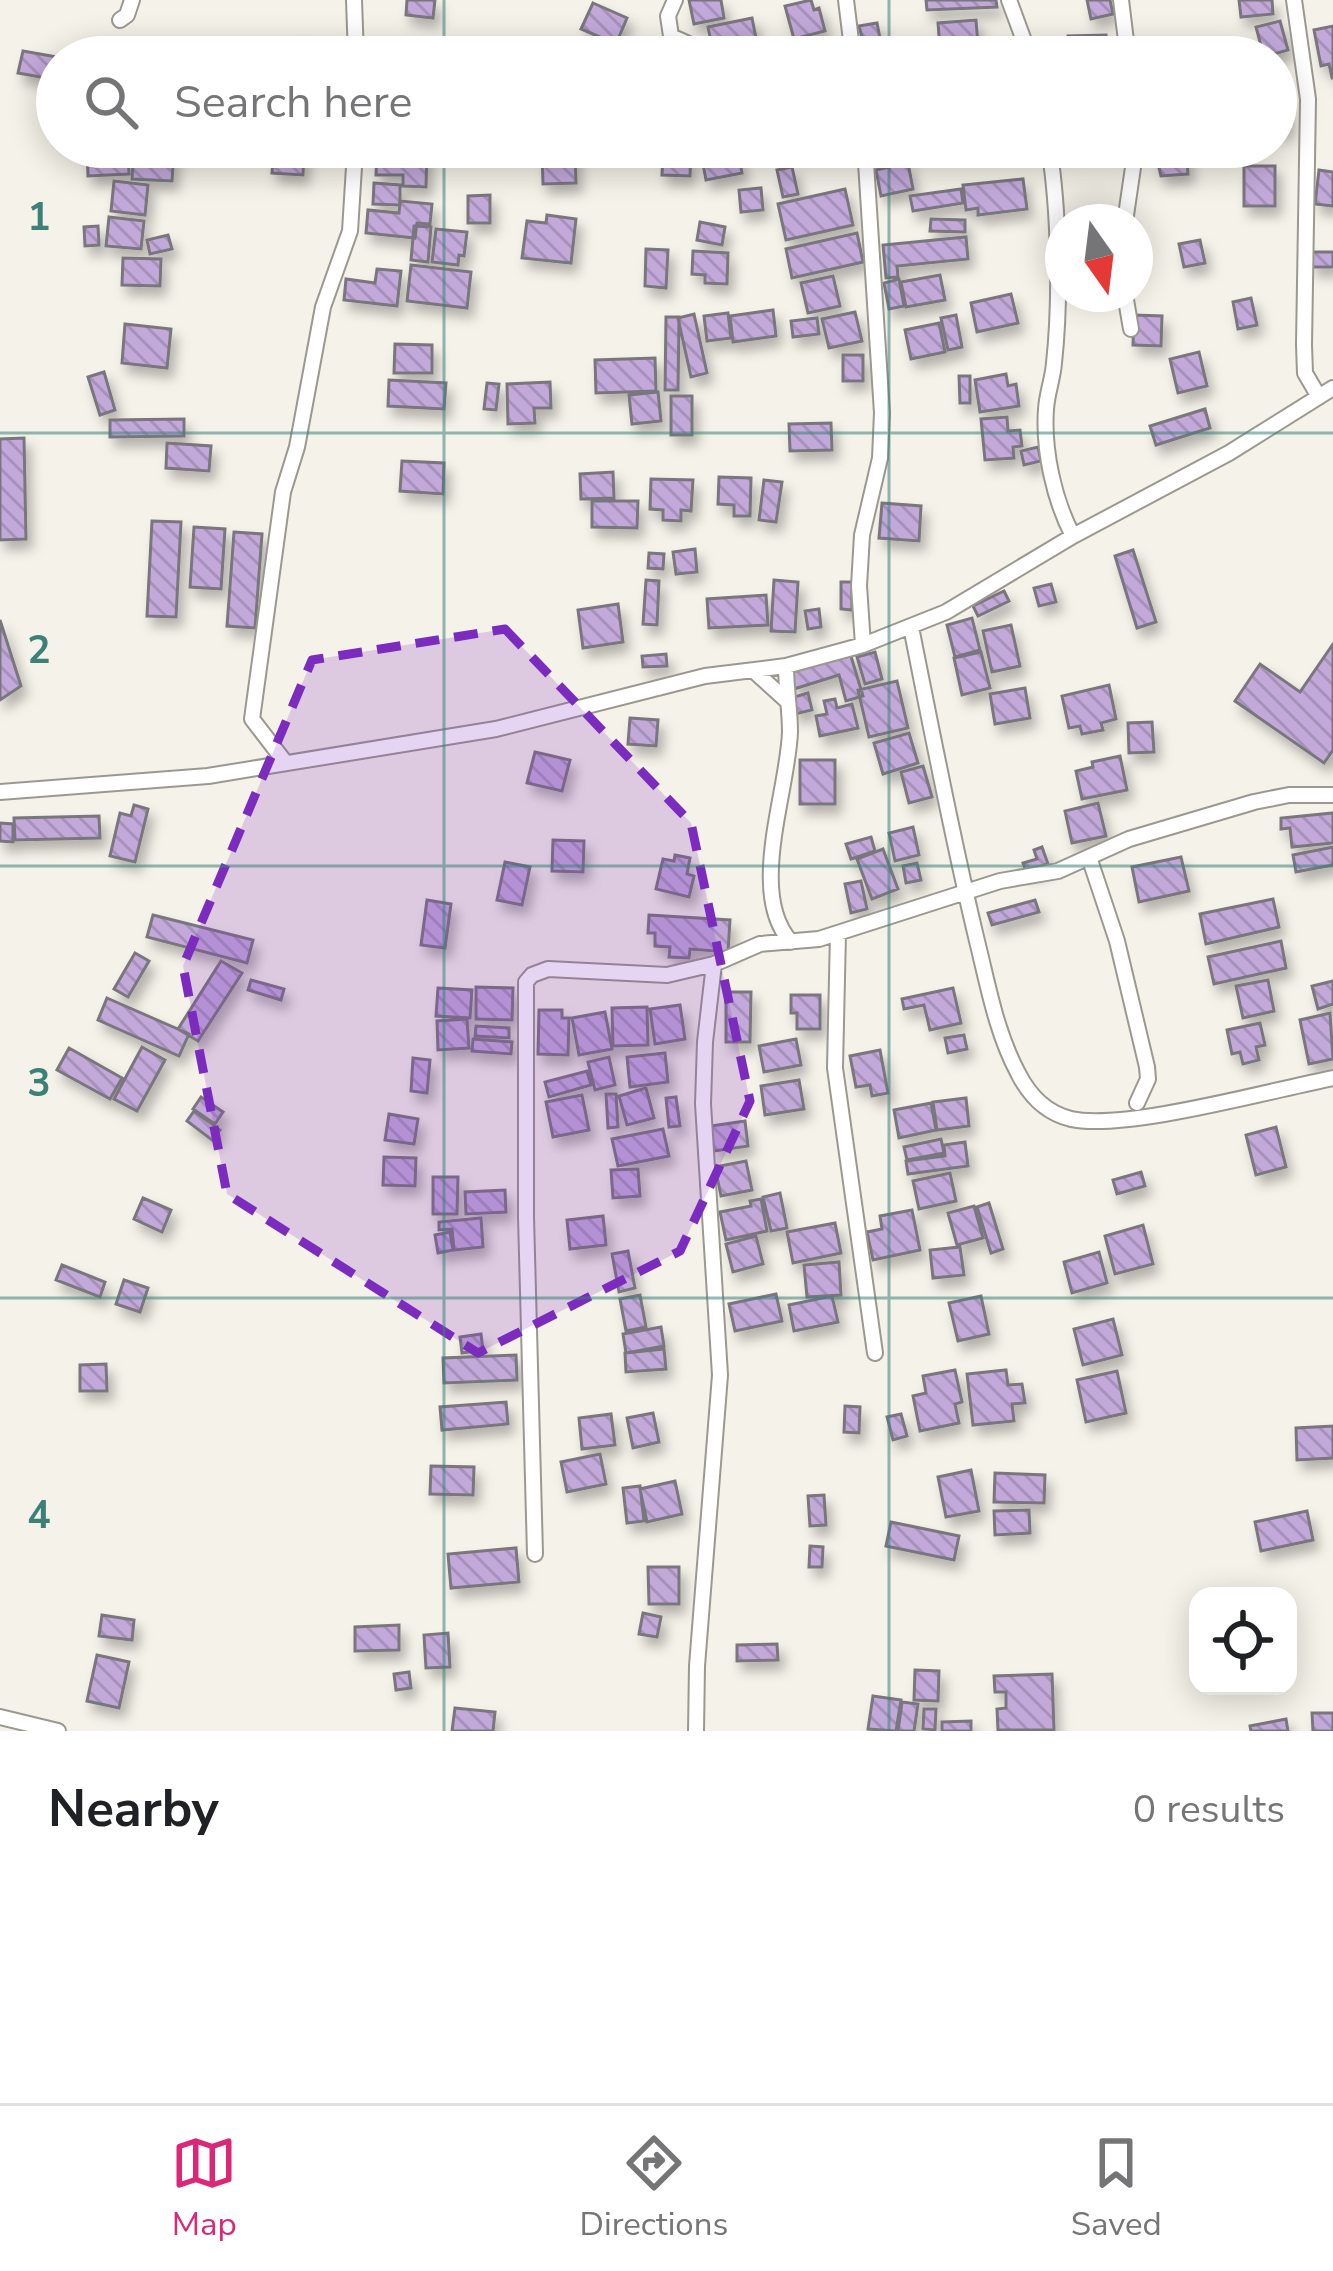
<!DOCTYPE html>
<html lang="en">
<head>
<meta charset="utf-8">
<style>
	body { margin:0; font-family:"Nunito Sans",sans-serif; background:#f2f2f2; color:#202124 }
	.controls { position:absolute; right:36px; bottom:36px; display:grid; overflow:hidden; border-radius:24px; box-shadow:0 6px 30px #0003 }
	.controls button { width:108px; height:108px; display:grid; place-items:center; padding:0; border:0; border-bottom:3px solid #e0e0e0; background:#fff; color:#202124; font:60px sans-serif }
	.compass { position:absolute; left:1045px; top:204px; width:108px; height:108px; border-radius:50%; background:#fff; box-shadow:0 6px 30px #0003; rotate:166deg }
	.list { margin:0; padding:0; list-style:none }
	h2 { display:flex; justify-content:space-between; align-items:center; height:156px; margin:0; padding:0 48px; font-size:51px }
	h2 small { font-size:39px; font-weight:400; color:#757577 }
	.icon { flex:none; width:66px; height:66px; fill:none; stroke:currentColor; stroke-width:2; stroke-linecap:round; stroke-linejoin:round }
	.map { position:relative; flex:none; width:1333px; height:1731px; overflow:hidden }
	.search { position:absolute; background:#fff; box-shadow:0 6px 30px #0003; left:36px; right:36px; top:36px; height:132px; display:flex; align-items:center; gap:30px; box-sizing:border-box; padding:0 42px; border-radius:66px; color:#757577; font-size:45px }
	.sheet { height:372px; background:#fff }
	nav { display:flex; justify-content:space-around; align-items:center; box-sizing:border-box; height:168px; border-top:3px solid #e0e0e0; background:#fff; font-size:33px; color:#757577 }
	nav a { display:grid; justify-items:center; gap:6px }
	nav .on { color:#db2777 }
	.map>svg:first-child { display:block }
	.building { fill:url(#building-back-hatch); stroke:#7a767e; stroke-width:3; filter:url(#shadow) }
	.lines { fill:none; stroke-linecap:round; stroke-linejoin:round }
	.street-casing { stroke:#9b9890; stroke-width:18 }
	.street { stroke:#fff; stroke-width:14 }
	.marked { fill:#7b2cbf; fill-opacity:0.2; stroke:#7b2cbf; stroke-width:9; stroke-dasharray:24 15; stroke-linejoin:round }
	.grid { fill:none; stroke:#3b8178; stroke-width:3; stroke-opacity:0.55 }
	.grid-label { font-size:39px; text-anchor:middle; font-weight:bold; fill:#3b8178; stroke:#f5f2e9; stroke-width:9; stroke-linejoin:round; paint-order:stroke }
</style>
</head>
<body>
<div class="map">
<svg width="1333" height="1731" viewBox="0 0 1333 1731">
	<defs>
		<pattern id="building-back-hatch" width="6" height="6" patternUnits="userSpaceOnUse" patternTransform="scale(3)"><rect width="6" height="6" fill="#c2a9da"/><path d="M-1 5l2 2M0 0l6 6M5-1l2 2" fill="none" stroke="#a691ba"/></pattern>
		<filter id="shadow"><feDropShadow dx="5.5" dy="9" stdDeviation="6" flood-color="#0004"/></filter>
	</defs>
	<rect width="100%" height="100%" fill="#f5f2e9"/>
	<path class="building" d="M407,0H435L433,18L406,15Z
		M689,0H721L724,18L694,24Z
		M811,0L814,10L819,8L825,31L794,39L785,6Z
		M926,0H996L997,7L927,10Z
		M1087,0H1110L1113,14L1091,19Z
		M1239,0H1272L1273,14L1241,17Z
		M593,3L627,18L616,44L581,29Z
		M752,18L758,48L714,57L708,27Z
		M976,20L978,45L940,48L938,23Z
		M1280,21L1288,50L1264,57L1256,27Z
		M877,23L880,38L863,41L859,26Z
		M1333,26V78H1332L1329,64L1321,66L1314,30Z
		M1106,35V53L1068,57V36Z
		M821,38L827,57H804L800,44Z
		M290,39L309,40L308,57H288Z
		M794,39L798,54L765,57L762,48Z
		M109,40L140,44L137,57H106Z
		M605,44L630,48L628,57H603Z
		M908,44L911,57H876L875,50Z
		M991,48L992,57H930Z
		M23,51L57,57V80L18,73Z
		M1285,99L1286,129L1276,130V100Z
		M87,147H128L129,174L88,176Z
		M274,147L304,148L303,175L272,173Z
		M737,147L742,173L706,180L700,148Z
		M875,147H911L912,151L877,158Z
		M1154,147H1186L1188,174L1161,176Z
		M134,149L174,152L172,181L132,179Z
		M575,150L576,183L543,184L542,151Z
		M377,151L427,152L426,187L403,186V175H376Z
		M663,152L691,153L690,176L662,175Z
		M908,163L913,189L881,196L876,170Z
		M1244,166H1275V206H1244Z
		M792,167L798,194L783,197L777,170Z
		M1319,170L1333,172V206L1315,204Z
		M1023,179L1027,209L978,215V208L966,210L963,185Z
		M114,181L148,185L145,215L111,211Z
		M374,183L400,185V205L373,204Z
		M761,188L763,210L741,212L739,190Z
		M845,189L853,225L786,240L778,204Z
		M961,189L963,203L913,211L910,196Z
		M490,195V223H468V196Z
		M400,201L432,204L430,224L417,223L415,238L366,233L368,210L399,213Z
		M547,215L576,219L571,263L522,258L527,221L546,223Z
		M109,217L144,221L141,249L106,246Z
		M931,219L965,220V232L930,231Z
		M700,222L725,227L722,245L697,240Z
		M98,226L99,245L85,246L84,227Z
		M414,226L431,227L428,262L411,260Z
		M436,229L467,232L464,256L459,255L458,265L432,262Z
		M857,233L863,262L792,278L786,249Z
		M168,235L172,249L150,254L147,240Z
		M966,237L968,259L897,266L898,277L886,278L883,245Z
		M1200,240L1205,263L1184,267L1179,244Z
		M646,249L668,250L666,288L645,286Z
		M693,251L728,253L727,284L705,283V275L692,274Z
		M1311,252H1333V267H1312Z
		M123,258L161,259L160,286L122,285Z
		M411,265L471,272L467,308L407,301Z
		M377,269L401,271L397,306L344,300L346,279L375,283Z
		M940,275L945,300L906,307L901,282Z
		M833,276L840,306L808,313L801,283Z
		M899,279L904,306L889,309L884,283Z
		M1011,294L1018,323L977,332L971,303Z
		M1251,298L1257,325L1238,329L1233,302Z
		M773,310L776,336L733,342L730,316Z
		M855,312L862,341L829,348L822,319Z
		M728,313L731,338L707,341L704,316Z
		M694,314L707,373L691,377L678,318Z
		M956,315L962,347L948,350L941,318Z
		M1134,315L1162,316L1161,346L1133,345Z
		M666,317H679L678,390H665Z
		M817,318L819,334L793,337L791,321Z
		M939,323L945,352L911,359L905,330Z
		M125,324L171,329L167,368L122,363Z
		M395,344L432,345V373H394Z
		M1199,352L1207,386L1178,393L1170,359Z
		M843,355H863V381H843Z
		M655,358L656,391L596,393L595,360Z
		M104,372L115,410L100,415L88,377Z
		M1006,374L1008,386L1016,384L1019,406L980,412L975,380Z
		M959,376H970V403H960Z
		M389,380L446,383L444,409L388,406Z
		M550,382L551,408H534L535,423L508,424L507,384Z
		M487,383L499,384L496,410L484,409Z
		M658,392L661,421L632,424L629,395Z
		M671,396H692V435H671Z
		M1205,409L1210,428L1156,445L1150,426Z
		M1007,417L1008,431L1020,430L1022,446L1013,447L1014,458L985,460L981,419Z
		M184,419V436L110,437V420Z
		M831,423L832,450L790,451L789,424Z
		M24,438L26,539L0,540V439Z
		M167,443L211,446L209,471L166,468Z
		M1038,447L1041,461L1024,465L1021,451Z
		M402,461L444,463L443,494L400,491Z
		M613,472L614,498L581,499L580,474Z
		M719,477L751,478L750,516H734V505L718,504Z
		M651,479L693,480L691,511L681,510V521L663,520V510L650,509Z
		M764,480L782,482L776,522L759,520Z
		M592,501H638L637,528L592,527Z
		M882,503L921,506L919,541L879,538Z
		M152,521L181,522L176,617L147,616Z
		M194,527L225,529L221,589L190,587Z
		M234,532L262,534L255,628L227,626Z
		M695,549L697,572L676,574L673,552Z
		M1133,550L1156,622L1137,628L1115,556Z
		M649,553L664,554L663,569L648,568Z
		M646,580L659,581L657,625L643,624Z
		M774,580L798,582L795,632L771,631Z
		M841,582H852V610L841,609Z
		M1051,584L1056,602L1039,606L1034,588Z
		M1004,591L1009,601L978,616L973,606Z
		M766,595L768,625L709,628L707,599Z
		M618,604L623,642L583,648L578,610Z
		M819,609L821,627L808,629L805,611Z
		M972,618L980,650L955,657L947,625Z
		M0,620L21,686L0,700Z
		M1011,625L1020,666L992,672L983,631Z
		M1333,644V750L1324,763L1235,701L1260,664L1300,692Z
		M875,652L882,679L865,684L857,657Z
		M981,652L990,688L962,695L954,658Z
		M850,653L863,696L846,701L839,675L794,689L789,672Z
		M666,654L667,666L643,667L642,656Z
		M897,681L908,728L869,737L858,690Z
		M1109,685L1116,719L1101,723L1103,730L1082,734L1080,726L1069,728L1062,696Z
		M1025,688L1030,718L995,724L990,694Z
		M808,693L812,710L795,714L791,698Z
		M835,699L837,708L852,704L858,728L820,736L816,716L827,714L824,701Z
		M630,718L658,720L656,746L628,744Z
		M1152,722L1154,752L1129,753L1128,723Z
		M909,733L918,763L883,774L874,743Z
		M535,752L570,760L562,791L527,783Z
		M1120,756L1127,790L1082,799L1076,771L1093,767L1092,762Z
		M800,760H835V804H800Z
		M923,766L932,797L909,803L901,772Z
		M1098,803L1106,836L1072,843L1065,811Z
		M134,805L148,809L135,862L110,856L120,813L131,816Z
		M1333,813V843L1292,847L1290,828L1281,829V818Z
		M99,816L100,838L15,840L14,818Z
		M0,823L13,824V842L0,841Z
		M913,827L919,855L895,861L889,833Z
		M871,837L875,851L851,859L846,844Z
		M553,840L584,841L583,872L552,871Z
		M1042,847L1048,864L1026,871L1023,863L1037,859L1034,850Z
		M1333,847V865L1296,872L1293,855Z
		M883,849L898,889L872,899L857,859Z
		M675,855L690,858L687,874L694,876L689,897L656,889L663,859L674,861Z
		M1181,857L1189,891L1139,902L1132,867Z
		M505,862L530,867L522,905L497,900Z
		M917,863L921,880L906,883L903,866Z
		M861,881L867,909L851,913L845,884Z
		M1273,899L1279,927L1206,944L1200,914Z
		M427,900L451,904L445,948L421,945Z
		M1035,900L1039,912L992,925L988,913Z
		M153,915L253,940L247,963L147,937Z
		M649,915L730,920L728,952L690,949L689,958L669,957L670,947L655,946V933H648Z
		M1281,941L1286,968L1214,984L1208,957Z
		M135,953L149,961L128,997L114,989Z
		M221,961L242,973L198,1041L178,1029Z
		M251,980L284,989L281,1000L248,990Z
		M1268,980L1274,1011L1243,1018L1236,986Z
		M1333,981V1004L1318,1009L1312,986Z
		M476,987L513,988L512,1020L476,1019Z
		M438,988L472,990L470,1018L436,1016Z
		M953,988L961,1023L930,1030L924,1005L904,1009L902,999Z
		M726,992H751L750,1042H726Z
		M791,995H820V1029H797V1013H791Z
		M107,998L189,1034L179,1056L98,1020Z
		M680,1005L685,1039L655,1044L650,1009Z
		M647,1007L648,1045L613,1046L612,1008Z
		M539,1010H562V1018H569L568,1055L538,1054Z
		M605,1012L612,1049L579,1055L572,1018Z
		M1330,1013L1333,1059L1309,1064L1300,1020Z
		M467,1019L469,1048L438,1050L437,1021Z
		M1260,1023L1265,1045L1256,1047L1259,1060L1243,1064L1240,1052L1232,1054L1227,1030Z
		M476,1026L509,1028V1038L475,1036Z
		M964,1035L967,1049L948,1053L945,1038Z
		M473,1039L512,1042L511,1054L472,1051Z
		M796,1039L801,1065L764,1072L759,1046Z
		M142,1047L165,1060L137,1111L114,1099Z
		M69,1048L122,1078L110,1099L57,1070Z
		M880,1050L888,1093L872,1096L870,1085L856,1087L850,1056Z
		M665,1053L668,1082L630,1087L627,1057Z
		M609,1057L615,1085L595,1090L588,1062Z
		M413,1058L430,1060L427,1093L411,1091Z
		M587,1071L591,1085L549,1097L545,1082Z
		M799,1080L804,1109L765,1115L761,1086Z
		M646,1088L654,1118L627,1125L619,1096Z
		M606,1094H616L618,1127L608,1128Z
		M582,1095L589,1130L553,1137L546,1102Z
		M201,1097L223,1112L215,1124L193,1109Z
		M676,1097L680,1126L669,1127L666,1098Z
		M966,1098L969,1126L937,1130L933,1102Z
		M931,1103L936,1130L899,1138L894,1110Z
		M194,1111L220,1130L212,1140L187,1121Z
		M389,1114L418,1119L414,1144L385,1140Z
		M745,1121L748,1146L714,1151L711,1126Z
		M1276,1127L1286,1167L1256,1175L1246,1135Z
		M663,1129L669,1156L618,1166L612,1139Z
		M941,1139L944,1153L907,1160L904,1147Z
		M965,1142L968,1166L908,1174L906,1161L945,1156L944,1145Z
		M384,1157L416,1158L415,1186L383,1185Z
		M746,1161L752,1190L721,1196L715,1167Z
		M638,1169L640,1196L613,1198L611,1170Z
		M1141,1172L1145,1186L1117,1194L1113,1180Z
		M950,1173L956,1201L919,1209L913,1181Z
		M433,1177H458L457,1214H433Z
		M505,1190L506,1212L466,1214L465,1192Z
		M780,1193L787,1228L771,1231L763,1197Z
		M143,1198L171,1210L162,1232L134,1219Z
		M761,1199L767,1231L726,1240L720,1212L751,1206L750,1201Z
		M989,1203L1003,1249L991,1253L977,1207Z
		M974,1206L983,1238L957,1245L948,1213Z
		M912,1210L920,1250L873,1260L867,1232L882,1229L880,1216Z
		M603,1216L606,1245L570,1249L567,1220Z
		M481,1218L483,1247L454,1250L452,1229L439,1230V1222Z
		M835,1223L841,1253L793,1263L787,1232Z
		M1143,1225L1153,1264L1115,1274L1105,1236Z
		M450,1232L453,1250L438,1253L435,1235Z
		M756,1236L763,1264L733,1272L726,1244Z
		M960,1247L964,1275L933,1278L930,1250Z
		M628,1251L635,1288L619,1292L612,1254Z
		M1099,1252L1107,1283L1072,1293L1064,1262Z
		M839,1262L841,1295L807,1297L804,1265Z
		M62,1265L105,1282L100,1297L56,1280Z
		M124,1280L148,1288L140,1312L116,1304Z
		M776,1294L782,1321L735,1331L729,1304Z
		M640,1295L646,1327L626,1331L620,1299Z
		M832,1296L838,1322L794,1331L789,1305Z
		M981,1296L989,1334L958,1341L949,1303Z
		M1113,1319L1122,1355L1083,1365L1074,1329Z
		M661,1327L664,1346L626,1353L623,1334Z
		M481,1334L483,1350L462,1353L460,1337Z
		M664,1349L666,1369L626,1372L625,1353Z
		M516,1355L517,1380L444,1383L443,1358Z
		M106,1364L107,1391H80V1365Z
		M955,1370L962,1402L955,1404L959,1423L920,1431L913,1396L926,1393L923,1376Z
		M1006,1370L1008,1385L1022,1384L1025,1403L1012,1404L1014,1421L973,1425L967,1374Z
		M1117,1371L1126,1413L1086,1422L1077,1380Z
		M506,1402L508,1424L442,1430L440,1407Z
		M845,1406L860,1407L859,1433L844,1432Z
		M653,1413L659,1442L633,1448L627,1418Z
		M611,1414L615,1445L582,1449L579,1418Z
		M901,1414L907,1436L893,1440L887,1417Z
		M1333,1426V1458L1297,1460L1296,1428Z
		M600,1454L606,1484L567,1492L561,1462Z
		M431,1466L474,1467L473,1495L430,1494Z
		M971,1470L979,1511L946,1517L938,1477Z
		M995,1473L1045,1475L1044,1503L994,1502Z
		M675,1481L682,1514L647,1522L640,1489Z
		M640,1486L644,1521L627,1523L623,1488Z
		M824,1495L826,1525L810,1526L808,1496Z
		M1029,1510L1030,1533L995,1535L994,1511Z
		M1307,1511L1313,1540L1261,1551L1255,1522Z
		M891,1522L959,1536L954,1560L886,1546Z
		M810,1546L823,1547L822,1567H809Z
		M516,1548L519,1582L451,1588L448,1554Z
		M648,1567H679V1604H649Z
		M643,1613L661,1617L657,1637L639,1634Z
		M102,1615L134,1620L132,1640L99,1636Z
		M399,1625V1650L355,1651V1627Z
		M448,1633L450,1667L426,1668L424,1635Z
		M777,1644L778,1660L737,1661V1645Z
		M97,1655L129,1662L119,1708L87,1701Z
		M915,1670L939,1671L938,1701L914,1700Z
		M409,1672L411,1688L396,1690L394,1674Z
		M1052,1674L1054,1730H998L997,1709L1006,1708V1692H995L994,1676Z
		M873,1696L901,1700L896,1731L868,1729Z
		M902,1702L918,1704L914,1731H898Z
		M455,1708L495,1712L493,1731H452Z
		M924,1709H936L935,1730L923,1729Z
		M1312,1713H1333V1731H1313Z
		M1286,1719L1288,1731H1251L1250,1726Z
		M971,1721V1731H942V1722Z"/>
	<g class="lines">
		<defs>
			<path id="street" d="M354,0L356,57
				M675,0L668,16L671,36L693,46
				M846,0L853,57
				M1009,0L1030,57
				M1121,0L1128,57
				M1294,0L1308,99L1304,345L1305,373L1319,397
				M120,20L127,15L132,0
				M1049,147C1059,210 1061,299 1054,363C1053,378 1047,393 1046,409C1043,450 1054,500 1073,536
				M1125,222L1136,147
				M1125,294L1131,329
				M911,627C932,732 952,837 977,941C988,985 996,1032 1018,1073C1029,1095 1046,1113 1071,1119C1125,1131 1272,1090 1333,1078
				M863,645L859,586L862,535L880,458L882,413L865,147
				M786,666C786,688 790,710 790,732C788,792 747,894 791,942
				M754,671L786,700
				M285,762L252,719L283,492L297,447L323,307L350,231L354,167L350,147
				M0,792L208,776L496,729L705,676L786,666L863,645L946,612L1073,536L1229,453L1333,388
				M1089,857L1117,941L1147,1067L1148,1079L1137,1103
				M838,933L835,1068L875,1353
				M535,1554L526,1217V982L532,975L548,969L667,975L714,964
				M0,1717L58,1731
				M696,1731L697,1666L720,1375L703,1104L705,1042L714,964L760,944L819,939L1000,881L1058,871L1129,839L1254,802L1289,795H1333"/>
		</defs>
		<use href="#street" class="street-casing"/>
		<use href="#street" class="street"/>
	</g>
	<path class="marked" d="M505,629L691,823L750,1101L680,1251L478,1353L227,1194L183,966L312,660Z"/>
	<path class="grid" d="M444,0V57M889,0V57M444,147V1731M889,147V1731M0,433H1333M0,866H1333M0,1298H1333"/>
	<g class="grid-label">
		<text x="39" y="230">1</text>
		<text x="39" y="663">2</text>
		<text x="39" y="1096">3</text>
		<text x="39" y="1528">4</text>
	</g>
</svg>
<div class="controls">
<button><svg class="icon" aria-label="locate" viewBox="0 0 24 24"><circle cx="12" cy="12" r="6"/><path d="M12 2v4M12 18v4M2 12h4M18 12h4"/></svg></button>
</div>
<svg class="compass" viewBox="-18 -18 36 36"><path d="M0-13l5 13h-10z" fill="#e53935"/><path d="M0 13l5-13h-10z" fill="#757577"/></svg>
<div class="search"><svg class="icon" aria-label="search" viewBox="0 0 24 24"><circle cx="10" cy="10" r="6"/><path d="M15 15l6 6"/></svg>Search here</div>
</div>
<section class="sheet">
<h2>Nearby<small>0 results</small></h2>
<ul class="list">
</ul>
</section>
<nav>
<a class="on"><svg class="icon" aria-label="map" viewBox="0 0 24 24"><path d="M3 6l6-2 6 2 6-2v14l-6 2-6-2-6 2zM9 4v14M15 6v14"/></svg>Map</a>
<a><svg class="icon" aria-label="directions" viewBox="0 0 24 24"><path d="M12 3l9 9-9 9-9-9zM9 14v-3h6M13 9l2 2-2 2"/></svg>Directions</a>
<a><svg class="icon" aria-label="saved" viewBox="0 0 24 24"><path d="M7 4h10v16l-5-4-5 4z"/></svg>Saved</a>
</nav>
</body>
</html>
